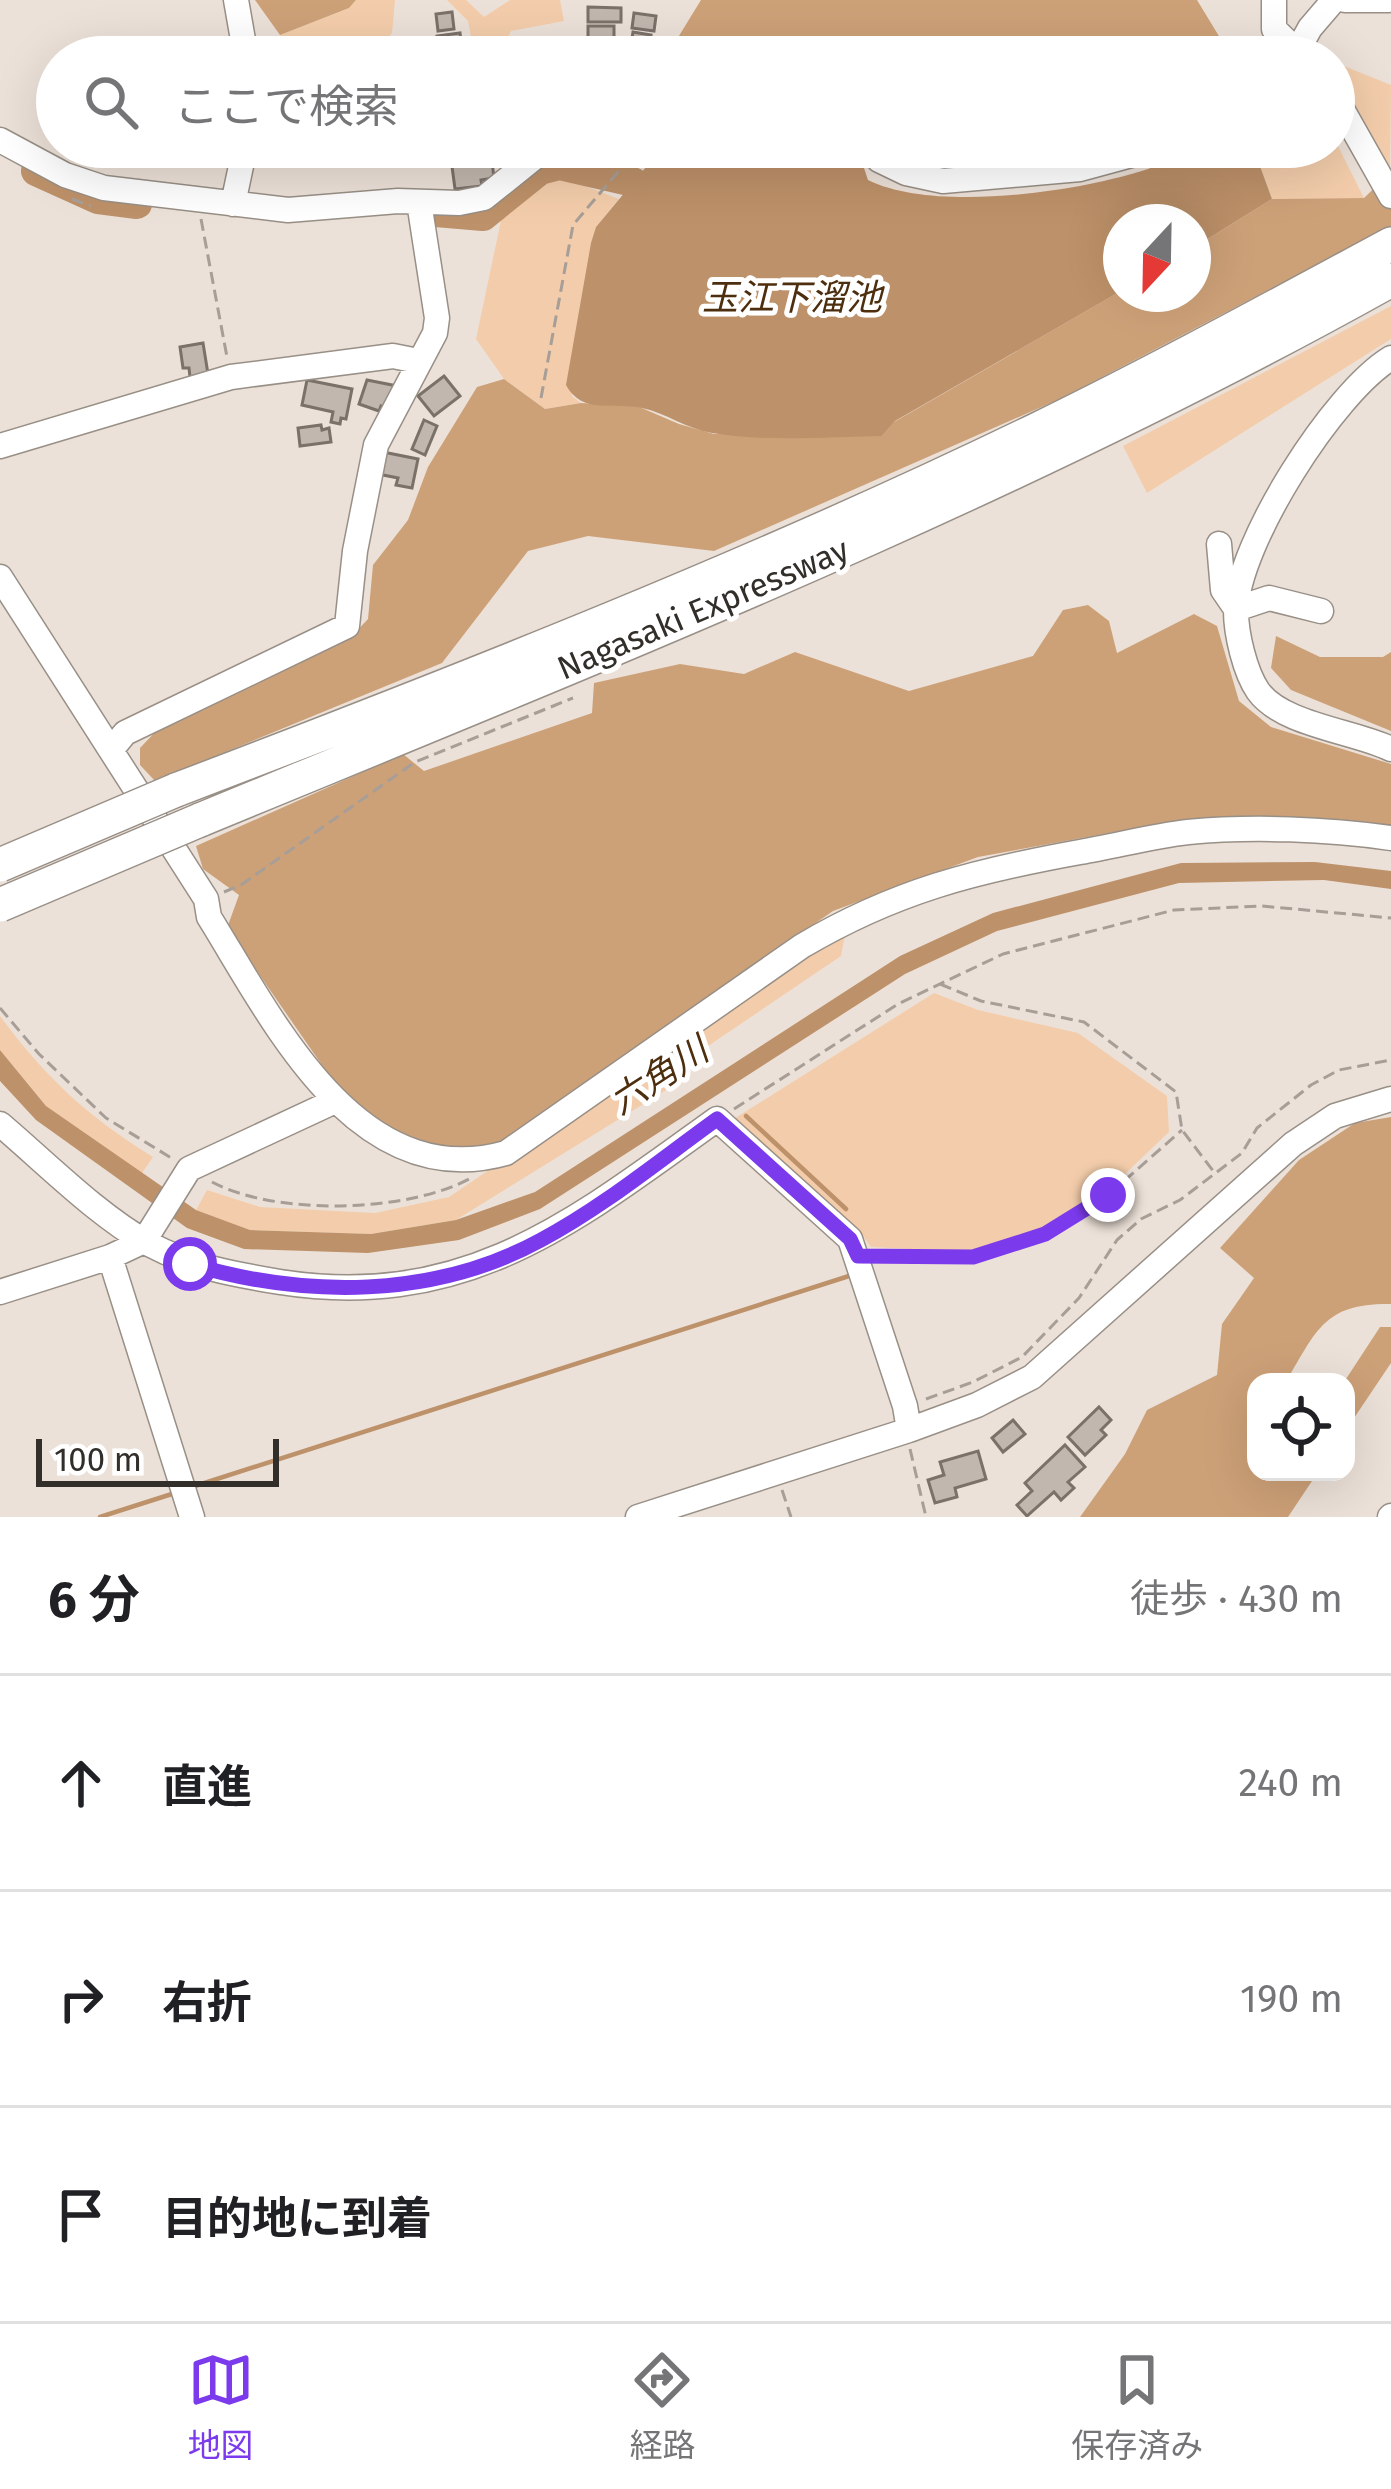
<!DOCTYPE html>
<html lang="ja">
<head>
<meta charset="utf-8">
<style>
	body { margin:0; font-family:"Fira Sans","Noto Sans JP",sans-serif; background:#f6f6f6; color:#202124 }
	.controls { position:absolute; right:36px; bottom:36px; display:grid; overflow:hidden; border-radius:24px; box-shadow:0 12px 48px #0002 }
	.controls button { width:108px; height:108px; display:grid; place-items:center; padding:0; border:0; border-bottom:3px solid #e0e0e0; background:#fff; color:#202124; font:60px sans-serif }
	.compass { position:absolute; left:1103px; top:204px; width:108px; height:108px; border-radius:50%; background:#fff; box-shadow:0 12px 48px #0002; rotate:202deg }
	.scale { position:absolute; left:36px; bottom:30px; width:243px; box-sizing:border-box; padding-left:12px; border:6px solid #322e2a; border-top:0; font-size:33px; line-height:42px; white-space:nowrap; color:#322e2a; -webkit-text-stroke:9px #fff; paint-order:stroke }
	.stop { position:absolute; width:36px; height:36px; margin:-27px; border:9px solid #7c3aed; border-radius:50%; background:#fff }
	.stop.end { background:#7c3aed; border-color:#fff; box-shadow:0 3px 12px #0008 }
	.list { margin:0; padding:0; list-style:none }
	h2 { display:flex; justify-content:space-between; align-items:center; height:156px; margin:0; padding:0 48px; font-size:51px }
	h2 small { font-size:39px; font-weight:400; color:#757577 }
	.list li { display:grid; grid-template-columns:78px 1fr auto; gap:36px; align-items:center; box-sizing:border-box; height:216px; padding:0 48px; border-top:3px solid #e0e0e0 }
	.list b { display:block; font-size:45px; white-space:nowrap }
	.list em { font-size:39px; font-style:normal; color:#757577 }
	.icon { flex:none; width:66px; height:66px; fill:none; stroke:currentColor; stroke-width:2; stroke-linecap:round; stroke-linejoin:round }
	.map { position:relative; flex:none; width:1391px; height:1517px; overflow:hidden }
	.search { position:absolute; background:#fff; box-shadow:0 12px 48px #0002; left:36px; right:36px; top:36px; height:132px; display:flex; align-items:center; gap:30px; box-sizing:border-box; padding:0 42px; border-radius:66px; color:#757577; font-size:45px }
	.sheet { height:804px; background:#fff }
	nav { display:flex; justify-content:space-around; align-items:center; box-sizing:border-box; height:168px; border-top:3px solid #e0e0e0; background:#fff; font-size:33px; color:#757577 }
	nav a { display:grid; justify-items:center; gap:6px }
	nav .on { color:#7c3aed }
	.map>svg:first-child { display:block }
	.green { fill:#f3cdab }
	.forest { fill:#cda178 }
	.water { fill:#bd9169 }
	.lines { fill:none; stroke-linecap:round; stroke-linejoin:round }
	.stream { stroke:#bd9169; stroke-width:4.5 }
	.river { stroke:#bd9169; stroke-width:30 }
	.building { fill:#c1b7ae; stroke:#7a7169; stroke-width:3 }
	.minor-casing { stroke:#988f86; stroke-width:27 }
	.highway-casing { stroke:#988f86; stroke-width:36 }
	.path { stroke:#a79e97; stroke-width:3; stroke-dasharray:12 6; stroke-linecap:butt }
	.minor { stroke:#fff; stroke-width:24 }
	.highway { stroke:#fff; stroke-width:33 }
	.highway-bridge-casing { stroke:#988f86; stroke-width:36; stroke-linecap:butt }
	.highway-bridge { stroke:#fff; stroke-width:33 }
	.route { stroke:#7c3aed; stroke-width:15 }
	.labels { text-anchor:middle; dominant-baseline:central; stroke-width:10; stroke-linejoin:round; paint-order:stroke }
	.street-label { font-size:33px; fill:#322e2a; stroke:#fff }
	.water-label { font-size:36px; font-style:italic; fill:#4d2e0e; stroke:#fff }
</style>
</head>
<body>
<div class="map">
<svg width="1391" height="1517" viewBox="0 0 1391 1517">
	<rect width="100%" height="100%" fill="#ece1d8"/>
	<path class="green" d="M356,0H395L392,33L372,56L299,57L280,35L349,8Z
		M447,0H466L484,17L510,0H560L564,21L511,31L498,57H475L468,21Z
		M1334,62L1391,85L1390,172L1334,69Z
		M1334,138L1364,198L1272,199L1253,147H1334Z
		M544,178H564L619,199L596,227L572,396L581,403L545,409L504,379L476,339L503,211Z
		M1391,306V339L1147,493L1123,446Z
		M846,929L841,956L686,1061L671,1087L456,1220L371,1234L250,1230L196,1210L207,1190L260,1207L375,1213L449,1197Z
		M934,993L978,1010L1078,1033L1167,1096L1169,1132L1104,1194L1039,1232L966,1252L871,1247L857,1228L732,1120Z
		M0,1016C46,1078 87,1116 153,1157L142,1173L46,1106L0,1050Z"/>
	<path class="forest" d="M255,0H356L349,8L280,35Z
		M701,0H1197L1228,51H1266V57H666Z
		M904,147H1144L1056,162L1005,150L942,157Z
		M1391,172V226L1062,398L714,551L588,536L528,551L442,663L155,781L140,765V748L159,728L352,636L368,619L373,565L408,520L428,467L477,387L504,379L545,409L581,403L637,406L679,424L714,434L882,436L894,422L1121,291L1193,294V248L1272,199L1364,198Z
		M1088,605L1109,621L1117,653L1194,614L1217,626L1239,701L1271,727L1391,764V829L1337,821H1175L978,857L833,911L500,1142L454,1151L401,1138L351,1107L227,928L239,895L203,869L196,846L403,754L424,771L592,713L594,683L680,664L744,674L795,652L909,691L1033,656L1063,610Z
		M1276,636L1320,657H1383L1391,652V731L1291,690L1271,668Z
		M1391,1117V1304C1325,1303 1317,1329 1286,1382H1256V1472H1318L1288,1517H1080L1125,1454L1147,1410L1217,1375L1222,1324L1254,1278L1220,1248L1299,1160L1355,1123Z
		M1380,1327H1391V1363L1346,1430L1344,1382Z"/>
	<path class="water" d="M782,147H847L862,162L868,180C935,213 1078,192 1148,169C1162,164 1175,153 1189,148C1207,142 1234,147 1253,147L1272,199L1193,248V222H1121V291L895,421L882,436C829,437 764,442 712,433C687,429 666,413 642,408C614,402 582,415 566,385L591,243L596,227L646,167L694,154C730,174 748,172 782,147Z
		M1315,862L1391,871V889L1324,880L1179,883L997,931L905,974L540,1209L459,1240L368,1253L244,1249L187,1228L36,1120L0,1081V1050L46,1106L196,1210L250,1230L371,1234L456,1220L535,1192L900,956L993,913L1181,863Z"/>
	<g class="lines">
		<path class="stream" d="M746,1116L846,1209
			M192,1487L849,1276
			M100,1517L175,1493"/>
		<path class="river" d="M36,171L98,199L137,204
			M424,211L483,216L540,170L559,165L633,182"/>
	</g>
	<path class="building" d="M588,7L621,8V22H588Z
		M452,12L454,29L438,31L436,14Z
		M634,13L656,16L654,31L632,28Z
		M588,26H614V53H588Z
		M633,32L651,35L648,57L629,56Z
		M460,33L463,57H439L437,36Z
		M491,153L494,178L481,180L482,186L455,189L451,159Z
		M203,343L208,374L190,377L189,368H183L180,347Z
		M444,376L460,396L434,416L418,396Z
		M307,380L352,389L346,419L341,418L340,424L331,422L333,412L302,405Z
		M367,380L397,386L389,409L381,406L379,411L359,404Z
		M424,420L437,426L425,455L412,449Z
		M321,425L322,430L329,428L331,442L300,446L298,428Z
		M383,452L418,459L412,488L396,485L398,478L378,474Z
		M1099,1407L1111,1420L1101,1430L1106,1435L1085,1455L1068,1437Z
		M1013,1420L1025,1434L1003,1452L992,1438Z
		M1065,1445L1085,1467L1068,1482L1074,1488L1061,1500L1054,1492L1027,1516L1017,1505L1032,1491L1025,1483Z
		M978,1451L986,1479L955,1488L957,1497L935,1503L928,1480L944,1475L940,1462Z"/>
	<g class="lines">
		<defs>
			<path id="minor" d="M236,0L246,57
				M1274,0V29L1303,57
				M1345,0H1389
				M1294,57L1310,28L1334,0
				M1334,95L1391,196
				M0,140L65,175L104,188L288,210L398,201L459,203L484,198L534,158V147
				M868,147L879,160L906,173L943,181L1080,169L1161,147
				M233,204L245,147
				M1391,358C1334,392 1237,544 1236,611C1236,634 1245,672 1258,691C1282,725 1354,731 1391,749
				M0,446L231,377L393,356L418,361
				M1219,544L1223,590L1236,609L1269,598L1321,611
				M0,577L206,899L209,917C273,1020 357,1195 506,1153L802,946C895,891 975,871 1080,852C1116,846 1152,836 1188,832C1253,826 1327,829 1391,838
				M112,749L125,733L347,626L355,551L376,445L435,333L437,318L419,202
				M0,1124C46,1163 97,1215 149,1244C192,1267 232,1274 280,1282C466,1311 575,1221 717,1119L850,1239L905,1406L909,1430
				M110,1257L192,1517
				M0,1292L110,1257L144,1241L189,1169L335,1101
				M638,1517L909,1430L977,1405L1032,1377L1293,1144L1335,1116L1391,1099
				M1390,1517L1391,1516"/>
			<path id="highway" d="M176,790C467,679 758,565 1038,429C1157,371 1274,307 1391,244
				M200,820C602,654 1010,493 1391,280"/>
		</defs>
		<use href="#minor" class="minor-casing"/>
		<use href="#highway" class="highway-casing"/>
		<path class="path" d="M72,199L91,206
			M201,219L227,357
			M541,398L573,225L639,147
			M224,892L241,885L415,762L573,698
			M940,984L981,1001L1084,1022L1176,1092L1182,1130L1214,1172
			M0,1008L39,1054L106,1118L173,1159
			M734,1109L898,1004L1003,954L1174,910L1262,906L1391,918
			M212,1182C276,1216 407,1213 471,1178
			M875,1256L973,1257L1045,1235L1108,1195L1182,1130
			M926,1399L973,1382L1022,1357L1079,1298L1117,1240L1141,1219L1180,1200L1242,1153L1257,1128L1311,1085L1339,1070L1391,1060
			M910,1449L926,1517
			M782,1490L791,1517"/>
		<use href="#minor" class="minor"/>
		<use href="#highway" class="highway"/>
		<defs>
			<path id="highway-bridge" d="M0,865L176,790
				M0,905L200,820"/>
		</defs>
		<use href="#highway-bridge" class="highway-bridge-casing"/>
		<use href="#highway-bridge" class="highway-bridge"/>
	</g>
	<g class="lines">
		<path class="route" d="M190,1264C305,1298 433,1299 541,1240C603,1207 660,1160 717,1119L850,1239L858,1256L973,1257L1045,1234L1108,1195"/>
	</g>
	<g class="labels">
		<g class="street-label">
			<text transform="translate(703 609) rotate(-23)">Nagasaki Expressway</text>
		</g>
		<g class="water-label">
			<text x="792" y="298">玉江下溜池</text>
			<text transform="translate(659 1076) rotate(-33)">六角川</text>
		</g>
	</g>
</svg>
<div class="controls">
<button><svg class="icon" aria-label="locate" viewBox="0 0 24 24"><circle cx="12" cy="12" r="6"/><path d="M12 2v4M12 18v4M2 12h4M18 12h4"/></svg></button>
</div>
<svg class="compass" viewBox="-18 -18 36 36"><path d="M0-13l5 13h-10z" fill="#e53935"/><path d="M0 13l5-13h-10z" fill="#757577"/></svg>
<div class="scale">100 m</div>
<div class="stop" style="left:190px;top:1264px"></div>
<div class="stop end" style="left:1108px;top:1195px"></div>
<div class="search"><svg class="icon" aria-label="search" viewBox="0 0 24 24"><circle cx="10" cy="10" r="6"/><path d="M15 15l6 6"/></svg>ここで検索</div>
</div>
<section class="sheet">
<h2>6 分<small>徒歩 · 430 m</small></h2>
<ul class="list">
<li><svg class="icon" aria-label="ahead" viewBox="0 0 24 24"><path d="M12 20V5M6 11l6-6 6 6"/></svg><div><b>直進</b></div><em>240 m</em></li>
<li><svg class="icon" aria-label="right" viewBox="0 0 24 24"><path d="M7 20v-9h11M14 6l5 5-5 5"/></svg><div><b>右折</b></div><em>190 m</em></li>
<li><svg class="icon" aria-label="arrive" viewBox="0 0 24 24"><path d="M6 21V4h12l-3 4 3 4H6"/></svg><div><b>目的地に到着</b></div></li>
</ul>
</section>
<nav>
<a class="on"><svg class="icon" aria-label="map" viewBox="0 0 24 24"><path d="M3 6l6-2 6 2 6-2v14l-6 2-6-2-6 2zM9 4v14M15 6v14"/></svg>地図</a>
<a><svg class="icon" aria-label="directions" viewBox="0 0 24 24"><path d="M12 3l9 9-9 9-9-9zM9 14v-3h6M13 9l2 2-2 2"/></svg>経路</a>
<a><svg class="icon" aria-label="saved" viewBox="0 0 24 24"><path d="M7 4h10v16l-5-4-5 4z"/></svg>保存済み</a>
</nav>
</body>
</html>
